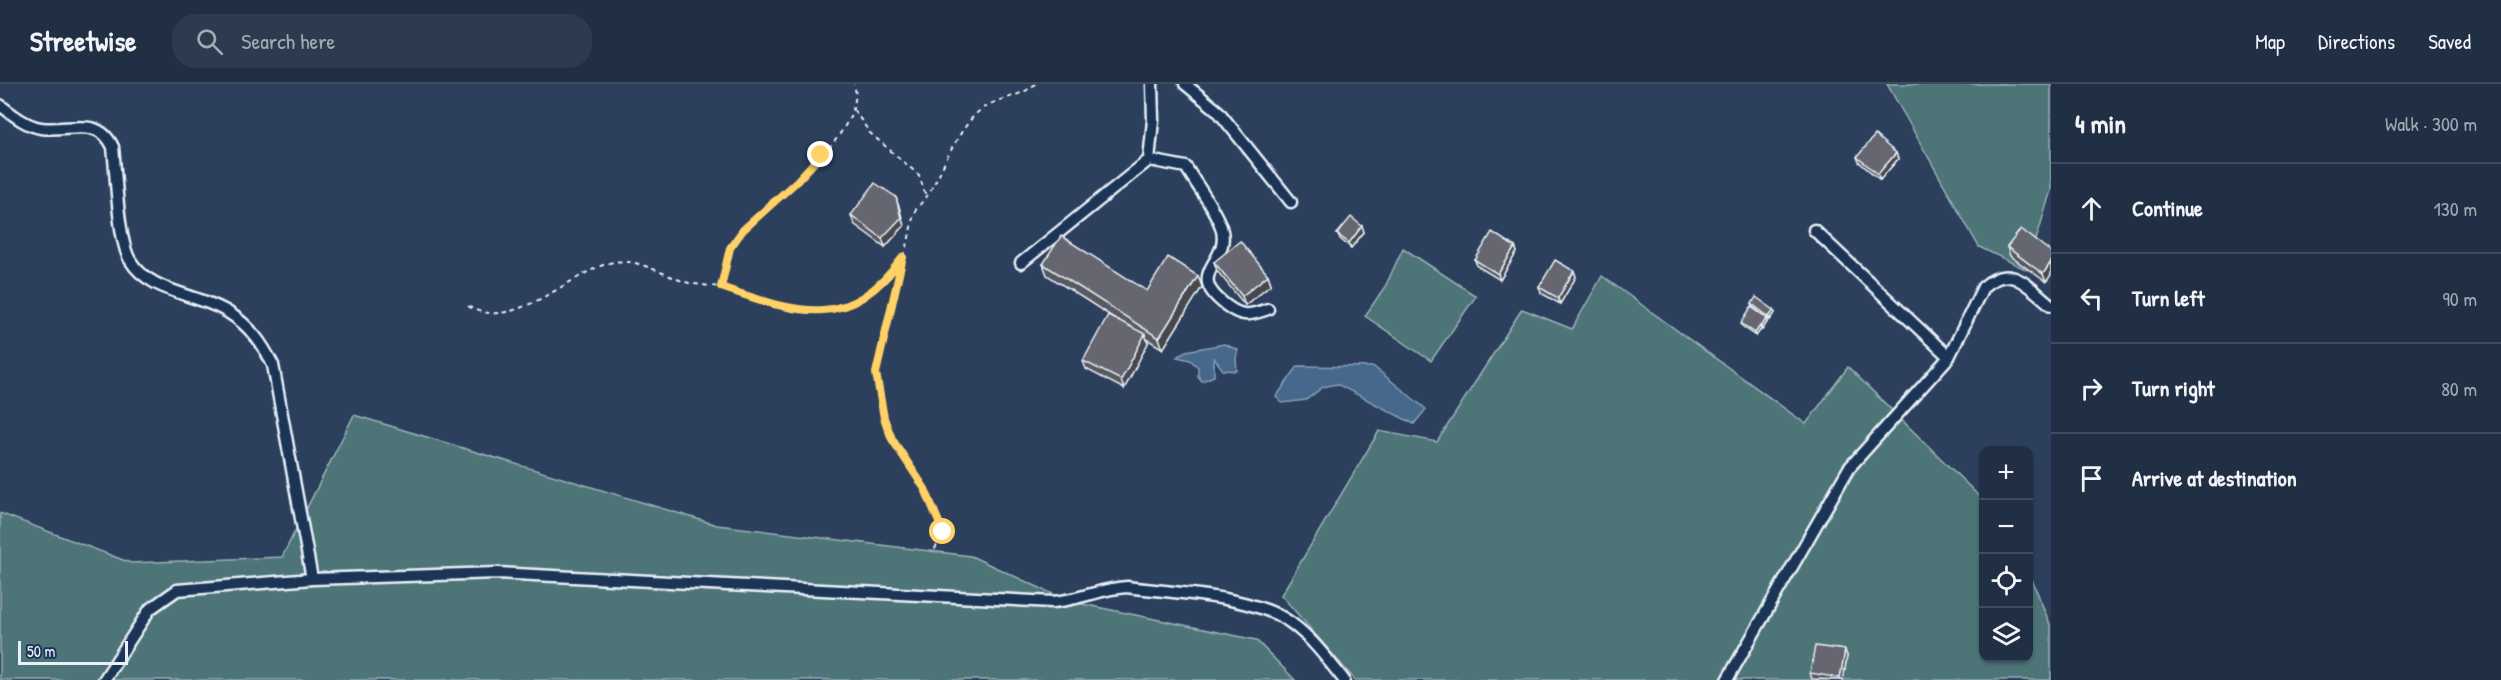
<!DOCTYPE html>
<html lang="en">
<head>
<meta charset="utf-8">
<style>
	body { margin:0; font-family:"Patrick Hand",sans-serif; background:#2d3b50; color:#f1f3f6 }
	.controls { position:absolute; right:18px; bottom:18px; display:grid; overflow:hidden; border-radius:12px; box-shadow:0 2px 4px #0004 }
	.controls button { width:54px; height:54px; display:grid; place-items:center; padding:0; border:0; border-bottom:2px solid #3e4a5e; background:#212f45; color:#f1f3f6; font:30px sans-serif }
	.scale { position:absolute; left:18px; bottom:15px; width:110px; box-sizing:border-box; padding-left:6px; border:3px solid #e8f1f8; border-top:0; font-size:16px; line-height:21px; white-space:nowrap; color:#e8f1f8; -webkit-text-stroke:4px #1d3557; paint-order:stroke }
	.stop { position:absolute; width:18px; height:18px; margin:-14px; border:4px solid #ffd166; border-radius:50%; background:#fff }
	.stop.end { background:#ffd166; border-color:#fff; box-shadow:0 2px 6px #0008 }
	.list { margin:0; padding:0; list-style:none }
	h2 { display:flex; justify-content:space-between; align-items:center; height:78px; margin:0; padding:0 24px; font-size:26px }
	h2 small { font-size:20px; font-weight:400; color:#a2a9b3 }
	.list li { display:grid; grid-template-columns:39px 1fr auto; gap:18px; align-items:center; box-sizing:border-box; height:90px; padding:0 24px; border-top:2px solid #3e4a5e }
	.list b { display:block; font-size:22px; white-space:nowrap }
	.list em { font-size:20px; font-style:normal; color:#a2a9b3 }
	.icon { flex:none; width:33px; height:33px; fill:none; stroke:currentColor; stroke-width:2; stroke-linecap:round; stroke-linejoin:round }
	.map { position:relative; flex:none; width:2051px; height:596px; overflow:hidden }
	header { display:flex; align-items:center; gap:36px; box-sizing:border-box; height:84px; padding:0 30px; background:#212f45; border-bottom:2px solid #3e4a5e }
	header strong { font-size:28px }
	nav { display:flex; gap:33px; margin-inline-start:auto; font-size:21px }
	.search { width:420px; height:54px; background:#2d3b50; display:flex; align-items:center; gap:15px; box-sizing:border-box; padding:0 21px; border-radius:24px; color:#a2a9b3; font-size:22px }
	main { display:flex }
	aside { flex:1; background:#212f45 }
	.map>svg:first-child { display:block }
	.green { fill:#4e7578; stroke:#9bb3b8; stroke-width:1.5 }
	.water { fill:#45688c; stroke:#869fb7; stroke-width:1.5 }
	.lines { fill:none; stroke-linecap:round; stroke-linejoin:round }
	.minor-casing { stroke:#e8f1f8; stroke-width:15 }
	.path { stroke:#e8f1f8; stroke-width:2; stroke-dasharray:4.5 4.5; stroke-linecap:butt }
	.minor { stroke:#1d3557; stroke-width:10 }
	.wall { fill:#58585f; stroke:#e8f1f8; stroke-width:1.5 }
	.shaded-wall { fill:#47474e; stroke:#e8f1f8; stroke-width:1.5 }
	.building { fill:#66666f; stroke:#e8f1f8; stroke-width:1.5 }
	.route { stroke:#ffd166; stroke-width:8 }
</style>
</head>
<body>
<header>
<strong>Streetwise</strong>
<div class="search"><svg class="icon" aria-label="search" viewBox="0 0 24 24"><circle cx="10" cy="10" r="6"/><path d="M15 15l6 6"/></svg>Search here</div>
<nav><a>Map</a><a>Directions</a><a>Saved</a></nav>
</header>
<main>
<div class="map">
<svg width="2051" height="596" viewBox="0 0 2051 596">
	<rect width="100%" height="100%" fill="#2c3f5c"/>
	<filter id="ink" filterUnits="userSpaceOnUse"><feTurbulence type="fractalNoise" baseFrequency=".0167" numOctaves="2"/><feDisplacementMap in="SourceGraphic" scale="12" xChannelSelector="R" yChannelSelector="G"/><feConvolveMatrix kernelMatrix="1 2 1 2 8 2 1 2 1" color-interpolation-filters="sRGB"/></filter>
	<g filter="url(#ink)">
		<path class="green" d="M1887,0H2051V106L2027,186L1979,163Z
			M1403,164L1476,212L1431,277L1365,232L1386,201Z
			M1602,192L1806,340L1848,283L1983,416L1984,574H2028L2029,488L2051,543V596H1355L1281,511L1379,347L1437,358L1522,225L1572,245Z
			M354,331L717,441L971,472L1068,517L1256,556L1295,596H0V429L131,479L282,473Z"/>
		<path class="water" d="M1224,260L1238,266L1236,274L1237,287L1223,286L1214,274V292L1202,297L1198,292V283L1190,276L1177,273L1186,267Z
			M1298,282L1374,283L1426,325L1414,340L1337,300L1323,303L1306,316L1282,319L1276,313Z"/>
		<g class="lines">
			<defs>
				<path id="minor" d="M1185,0L1218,27L1291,118
					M0,21C12,30 26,42 41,44C69,48 98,31 113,63C116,90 118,156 130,176C150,210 199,209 229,229C250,242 262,259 273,281L312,495
					M1149,76L1186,83C1197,102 1214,123 1221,143C1233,179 1181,188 1227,222C1243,234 1250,231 1268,225
					M1814,146L1949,273L1983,203C2011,178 2028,203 2051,221
					M1021,179L1149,76L1153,36L1152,0
					M104,596L150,525L177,506L312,495L497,489L1053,518C1079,516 1102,504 1127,503C1174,509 1253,511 1291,539C1312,554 1328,576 1344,596
					M1727,596L1849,384L1949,273"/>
			</defs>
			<use href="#minor" class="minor-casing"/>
			<path class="path" d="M854,26L870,49L919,91L926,112
				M903,176L876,289L883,335L892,355L925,405L943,448L934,467
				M721,203C741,210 761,218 781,224C827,236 881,216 903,174C909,161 910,144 914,130C916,123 923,118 927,112C943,86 952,57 973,33C992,11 1017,17 1035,0
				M468,222C511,249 566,193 606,180C634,170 663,192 689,199C700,201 711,202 721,203C724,191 725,174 731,163C738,149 751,140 762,130C791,104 867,41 854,0"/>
			<use href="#minor" class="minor"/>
		</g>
		<path class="wall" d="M1896,69L1898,75L1880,96L1859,78L1857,73Z
			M899,122L904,142L885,163L854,140L851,131Z
			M1362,142L1364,148L1351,164L1340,155L1337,150Z
			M1515,163L1517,168L1500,196L1477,182L1475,176Z
			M2007,163L2051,168L2046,198L2010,172Z
			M1214,178L1268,191L1271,200L1245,221L1217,187Z
			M1043,180L1147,207L1198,192L1202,203L1163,265L1147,255L1148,259L1124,305L1086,285L1083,277L1114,234L1047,191Z
			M1574,187L1576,193L1560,220L1541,209L1539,203Z
			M1752,220L1775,229L1770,236L1753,223Z
			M1767,234L1768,237L1762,246L1761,245L1756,252L1742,242L1741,239Z
			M1847,572L1843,596L1812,595L1810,589Z"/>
		<path class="shaded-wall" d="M1896,69L1898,75L1880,96L1878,90Z
			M896,113L904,142L885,163L882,154Z
			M1362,142L1364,148L1351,164L1349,159Z
			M1515,163L1517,168L1500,196L1498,190Z
			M2051,178V191L2046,198L2043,190Z
			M1574,187L1576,193L1560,220L1558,214Z
			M1268,191L1271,200L1245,221L1242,212Z
			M1198,192L1202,203L1163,265L1159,254Z
			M1774,226L1775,229L1770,236L1769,233Z
			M1767,234L1768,237L1762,246L1761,243Z
			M1760,242L1761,245L1756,252L1755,249Z
			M1145,250L1148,259L1124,305L1121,296Z
			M1845,566L1847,572L1843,596H1841L1840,594Z"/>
		<path class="building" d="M1875,51L1896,69L1878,90L1857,73Z
			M875,99L896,113L901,134L882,154L851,131Z
			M1351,133L1362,142L1349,159L1337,150Z
			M2021,145L2051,168V178L2043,190L2007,163Z
			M1492,148L1515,163L1498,190L1475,176Z
			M1061,152L1147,207L1168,173L1198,192L1159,254L1043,180Z
			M1240,157L1268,191L1242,212L1214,178Z
			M1555,176L1574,187L1558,214L1539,203Z
			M1756,213L1774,226L1769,233L1752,220Z
			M1751,223L1767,234L1761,243L1760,242L1755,249L1741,239Z
			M1108,231L1145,250L1121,296L1083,277Z
			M1815,562L1845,566L1840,594L1810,589Z"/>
	</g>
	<g class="lines" filter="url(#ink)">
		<path class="route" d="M821,71L797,97L743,146L730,164L721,203C798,229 848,249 903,173L876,289L884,334L892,355L925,405L943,448"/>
	</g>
</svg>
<div class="controls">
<button>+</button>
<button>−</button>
<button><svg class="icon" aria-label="locate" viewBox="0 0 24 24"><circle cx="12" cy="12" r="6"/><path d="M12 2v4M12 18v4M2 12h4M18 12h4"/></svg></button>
<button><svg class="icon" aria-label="layers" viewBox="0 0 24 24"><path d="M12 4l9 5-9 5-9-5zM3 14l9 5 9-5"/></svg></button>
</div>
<div class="scale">50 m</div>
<div class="stop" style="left:943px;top:448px"></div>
<div class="stop end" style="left:821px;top:71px"></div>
</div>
<aside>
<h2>4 min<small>Walk · 300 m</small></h2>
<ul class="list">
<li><svg class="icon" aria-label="ahead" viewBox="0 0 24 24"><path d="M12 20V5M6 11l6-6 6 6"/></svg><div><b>Continue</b></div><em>130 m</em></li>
<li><svg class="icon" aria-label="left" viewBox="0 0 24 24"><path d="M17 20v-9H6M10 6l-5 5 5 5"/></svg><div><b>Turn left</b></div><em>90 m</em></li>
<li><svg class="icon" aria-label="right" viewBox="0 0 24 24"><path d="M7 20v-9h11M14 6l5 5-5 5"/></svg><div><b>Turn right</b></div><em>80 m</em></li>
<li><svg class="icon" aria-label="arrive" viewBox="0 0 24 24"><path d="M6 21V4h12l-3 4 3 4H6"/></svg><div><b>Arrive at destination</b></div></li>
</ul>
</aside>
</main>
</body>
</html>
